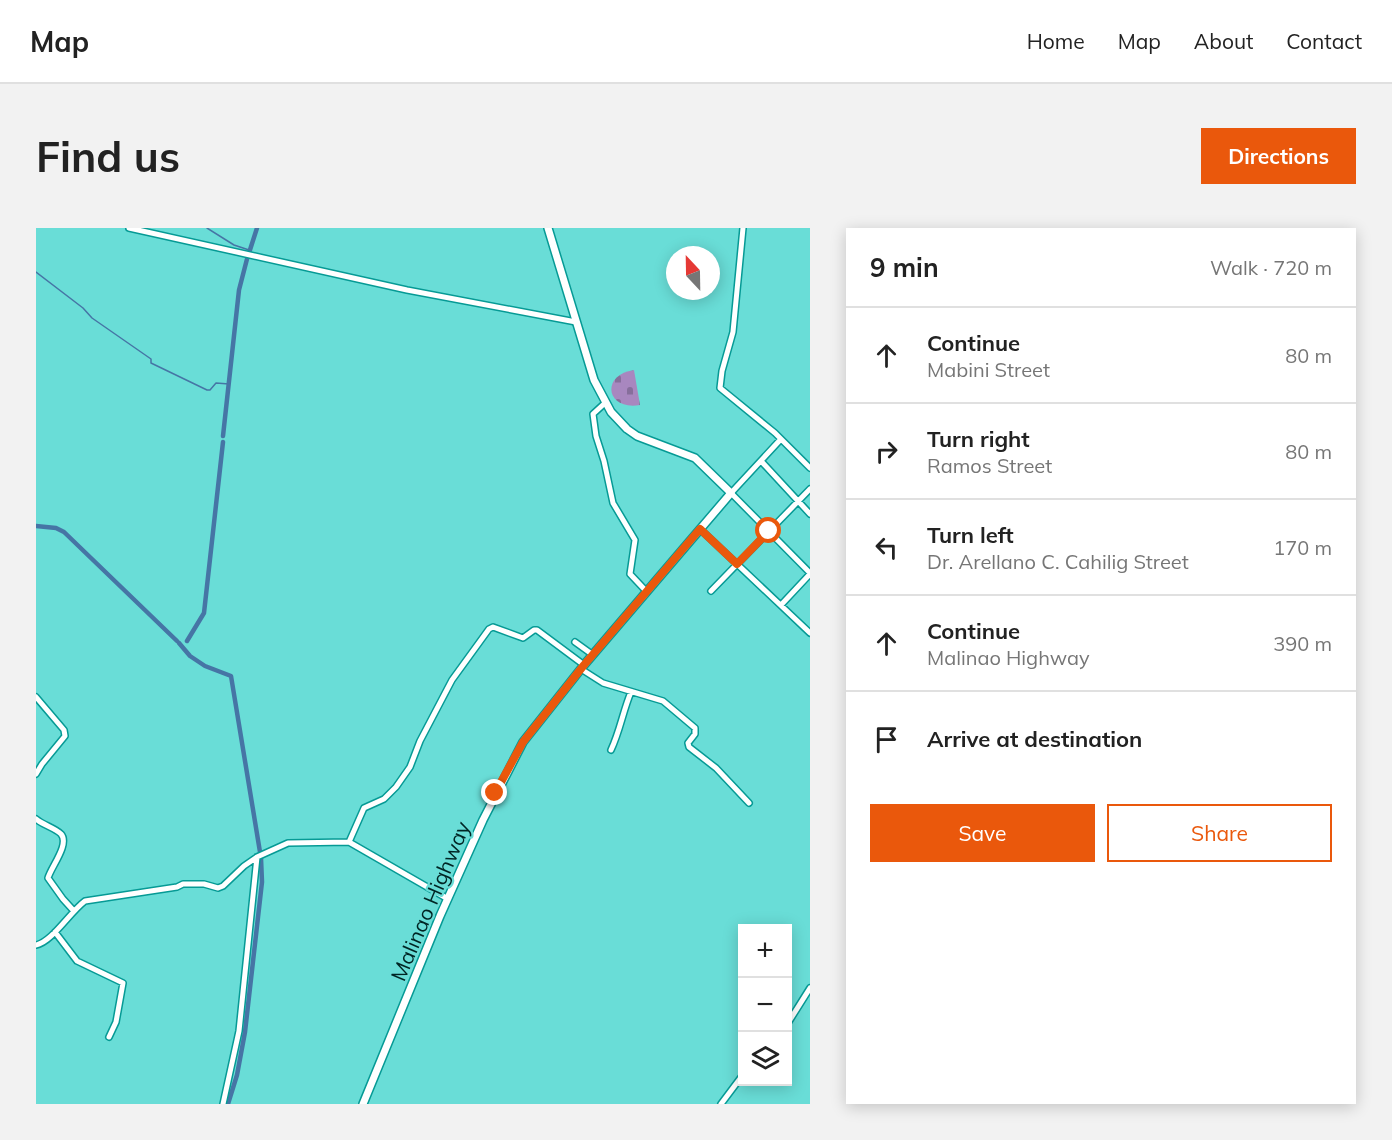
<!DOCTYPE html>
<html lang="en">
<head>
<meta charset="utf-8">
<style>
	body { margin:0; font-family:Mulish,sans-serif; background:#f2f2f2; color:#222 }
	.controls { position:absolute; right:18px; bottom:18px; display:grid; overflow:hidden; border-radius:0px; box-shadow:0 3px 15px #0003 }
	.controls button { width:54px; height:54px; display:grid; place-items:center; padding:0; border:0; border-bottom:2px solid #e0e0e0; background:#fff; color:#222; font:30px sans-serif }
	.compass { position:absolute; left:630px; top:18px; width:54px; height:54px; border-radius:50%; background:#fff; box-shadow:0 3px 15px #0003; rotate:338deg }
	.stop { position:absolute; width:18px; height:18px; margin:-14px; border:4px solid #ea580c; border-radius:50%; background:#fff }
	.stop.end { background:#ea580c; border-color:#fff; box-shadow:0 2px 6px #0008 }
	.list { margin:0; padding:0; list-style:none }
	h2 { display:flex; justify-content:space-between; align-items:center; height:78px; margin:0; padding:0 24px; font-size:26px }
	h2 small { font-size:20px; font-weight:400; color:#767676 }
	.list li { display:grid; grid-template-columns:39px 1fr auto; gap:18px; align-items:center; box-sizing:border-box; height:96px; padding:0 24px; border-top:2px solid #e0e0e0 }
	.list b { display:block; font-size:22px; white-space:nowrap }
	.list p { margin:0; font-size:20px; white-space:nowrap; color:#767676 }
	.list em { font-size:20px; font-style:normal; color:#767676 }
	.actions { display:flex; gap:12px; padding:18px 24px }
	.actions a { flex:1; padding:14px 0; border:2px solid #ea580c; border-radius:0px; text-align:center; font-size:21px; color:#ea580c }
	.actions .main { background:#ea580c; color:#fff }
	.icon { flex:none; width:33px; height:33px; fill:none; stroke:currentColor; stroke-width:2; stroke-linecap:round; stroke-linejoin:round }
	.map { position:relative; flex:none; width:774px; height:876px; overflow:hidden; border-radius:0px }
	header { display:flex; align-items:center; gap:36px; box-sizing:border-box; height:84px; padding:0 30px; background:#fff; border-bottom:2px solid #e0e0e0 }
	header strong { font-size:28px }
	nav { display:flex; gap:33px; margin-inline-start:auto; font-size:21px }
	.intro { display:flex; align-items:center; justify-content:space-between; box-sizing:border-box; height:144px; padding:0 36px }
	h1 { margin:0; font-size:42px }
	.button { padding:15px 27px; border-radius:0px; background:#ea580c; color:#fff; font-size:21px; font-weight:700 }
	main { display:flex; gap:36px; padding:0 36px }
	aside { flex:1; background:#fff; border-radius:0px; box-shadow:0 3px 15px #0003 }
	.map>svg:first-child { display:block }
	.cemetery { fill:url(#cemetery-stones) }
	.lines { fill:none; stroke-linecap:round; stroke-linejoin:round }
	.stream { stroke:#4675a5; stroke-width:1.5 }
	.canal { stroke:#4675a5; stroke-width:4.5 }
	.minor-casing { stroke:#069a95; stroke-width:8 }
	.major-casing { stroke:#069a95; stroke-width:10 }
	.minor { stroke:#fff; stroke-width:5 }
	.major { stroke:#fff; stroke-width:7 }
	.route { stroke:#ea580c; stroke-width:8 }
	.labels { text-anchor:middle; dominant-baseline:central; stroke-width:4.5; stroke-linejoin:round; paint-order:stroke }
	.street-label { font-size:21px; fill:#002524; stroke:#69ddd7 }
</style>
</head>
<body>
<header>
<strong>Map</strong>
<nav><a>Home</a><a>Map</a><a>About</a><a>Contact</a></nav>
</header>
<div class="intro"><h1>Find us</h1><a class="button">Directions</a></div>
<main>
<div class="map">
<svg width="774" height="876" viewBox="0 0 774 876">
	<defs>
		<pattern id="cemetery-stones" width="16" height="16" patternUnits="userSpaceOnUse" patternTransform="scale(1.5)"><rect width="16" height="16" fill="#a887bf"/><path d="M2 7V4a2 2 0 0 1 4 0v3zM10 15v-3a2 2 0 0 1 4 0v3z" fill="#866e9b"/></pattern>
	</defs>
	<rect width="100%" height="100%" fill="#69ddd7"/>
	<path class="cemetery" d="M598,142L604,177C570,183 564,147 598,142Z"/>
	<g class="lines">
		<path class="stream" d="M171,0L198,17L213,22
			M0,44L47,80L56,90L115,131V135L171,162H174L180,155L193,156"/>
		<path class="canal" d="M213,25L221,0
			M187,208L203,62L211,31
			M0,298L20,300L28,304L141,413
			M151,413L168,385L187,214
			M143,415L154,428L169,438L195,448L224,624
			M192,876L201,847L209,804L226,654L225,630"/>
		<defs>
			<path id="minor" d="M93,0L371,62L540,94
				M707,0L697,104L686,143L684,160L739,205L774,240
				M569,175L557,186L560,208L568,233L577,275L599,312L594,346L611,364
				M745,211L695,265L774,345
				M725,233L774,286
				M664,301L774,405
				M675,363L774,261
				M745,377L774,346
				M539,414L557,427
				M545,441L567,455L627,473L659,500V506L652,515L653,519L680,540L713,575
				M0,469L28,502L29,508L6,536L0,546
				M575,522C584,503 587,483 595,464
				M0,591C7,597 19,600 25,606C34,616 15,639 12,650L27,671L37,682
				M313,614L328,580L348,571L360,559L374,539L384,513L416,452L453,401L457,399L487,410L498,402H501L548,437
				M19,704L41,733L87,755L80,794L73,809
				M0,717C16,714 34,684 49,673L141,659L147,656H168L182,660L187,658L208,638L221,629L252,615L313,614L412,671
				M752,795L774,760
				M187,876L203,803L221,629
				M685,876L706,848"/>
			<path id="major" d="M327,876L404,688L447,592L487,514L548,437L695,265L659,230L601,208L591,201L575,184L558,152L512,0"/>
		</defs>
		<use href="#minor" class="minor-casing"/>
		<use href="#major" class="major-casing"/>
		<use href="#minor" class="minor"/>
		<use href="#major" class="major"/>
	</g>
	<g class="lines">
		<path class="route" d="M459,565L487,514L548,437L664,301L701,336L733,303"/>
	</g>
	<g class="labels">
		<g class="street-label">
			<text transform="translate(394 673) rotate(-67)">Malinao Highway</text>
		</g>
	</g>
</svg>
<div class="controls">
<button>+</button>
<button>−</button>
<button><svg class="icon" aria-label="layers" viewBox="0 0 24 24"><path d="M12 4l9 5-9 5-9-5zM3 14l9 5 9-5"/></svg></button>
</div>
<svg class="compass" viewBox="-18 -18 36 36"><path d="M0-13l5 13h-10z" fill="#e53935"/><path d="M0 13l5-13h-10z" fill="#767676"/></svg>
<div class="stop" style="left:733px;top:303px"></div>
<div class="stop end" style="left:459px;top:565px"></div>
</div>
<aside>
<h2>9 min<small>Walk · 720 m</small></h2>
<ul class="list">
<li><svg class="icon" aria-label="ahead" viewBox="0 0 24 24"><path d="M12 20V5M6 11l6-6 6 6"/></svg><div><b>Continue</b><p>Mabini Street</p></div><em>80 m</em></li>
<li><svg class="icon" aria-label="right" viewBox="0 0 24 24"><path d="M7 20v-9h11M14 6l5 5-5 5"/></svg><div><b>Turn right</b><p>Ramos Street</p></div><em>80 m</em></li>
<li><svg class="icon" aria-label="left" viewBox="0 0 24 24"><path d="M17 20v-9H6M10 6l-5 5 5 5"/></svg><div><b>Turn left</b><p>Dr. Arellano C. Cahilig Street</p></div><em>170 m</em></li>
<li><svg class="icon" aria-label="ahead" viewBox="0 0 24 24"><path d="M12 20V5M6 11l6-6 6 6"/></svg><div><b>Continue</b><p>Malinao Highway</p></div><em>390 m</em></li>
<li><svg class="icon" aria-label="arrive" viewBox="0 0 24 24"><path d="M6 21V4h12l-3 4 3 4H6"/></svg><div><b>Arrive at destination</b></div></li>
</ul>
<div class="actions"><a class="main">Save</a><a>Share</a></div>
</aside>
</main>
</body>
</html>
